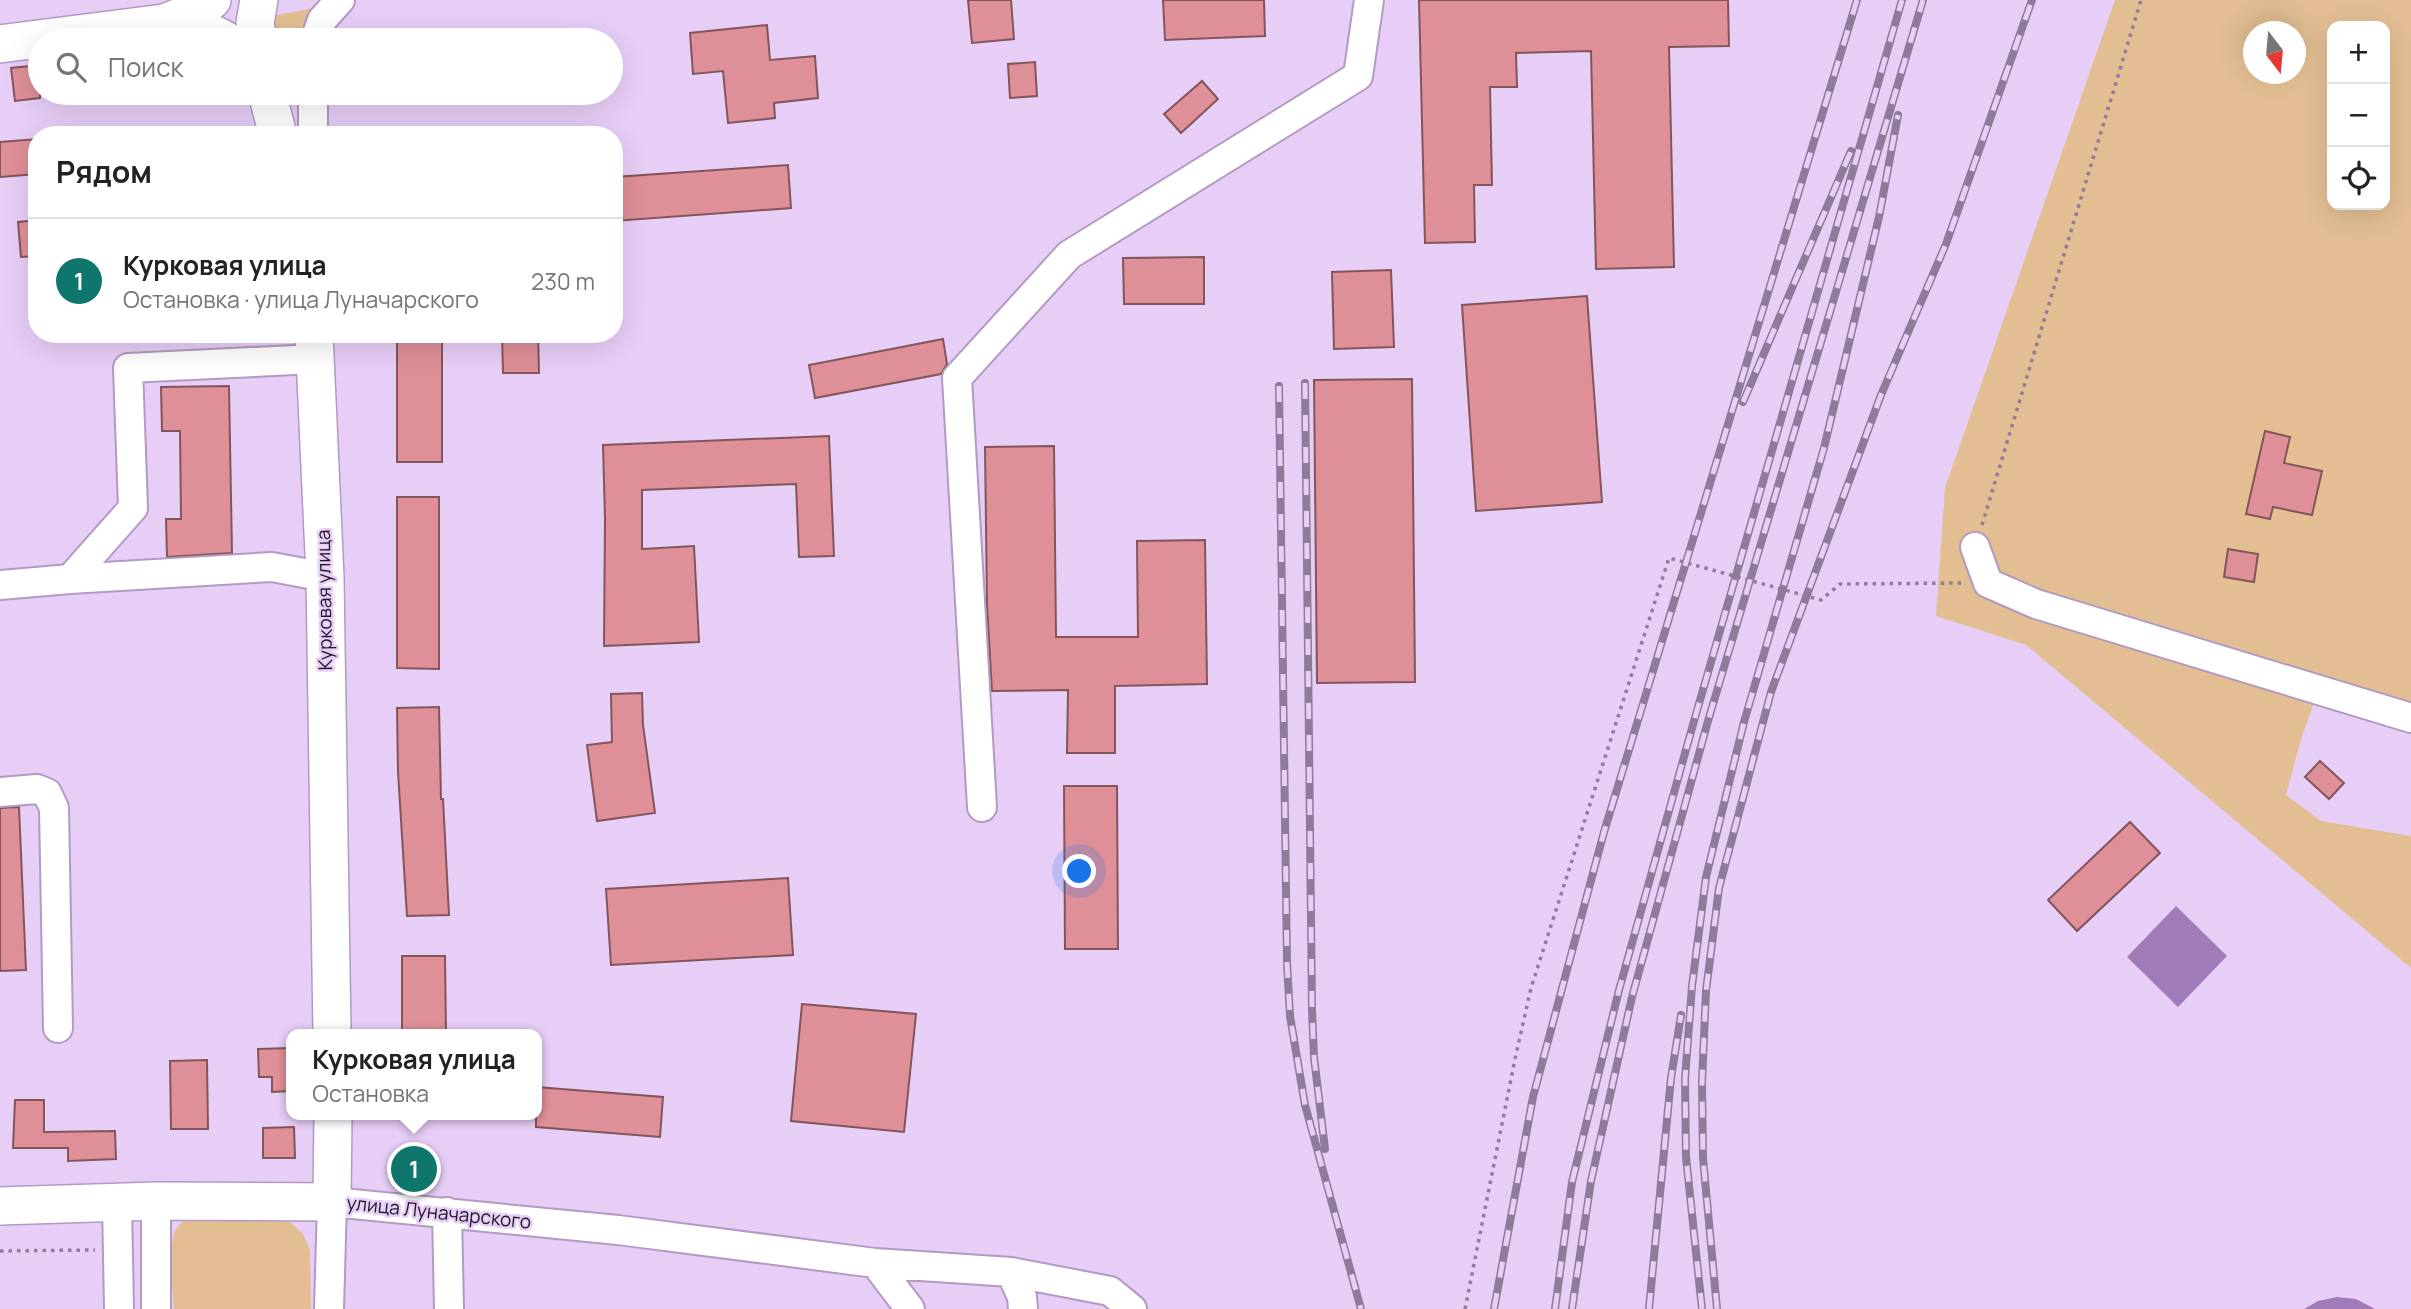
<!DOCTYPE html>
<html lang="ru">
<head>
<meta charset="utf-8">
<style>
	body { margin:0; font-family:Manrope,sans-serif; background:#f6f6f6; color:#222 }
	.controls { position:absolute; right:21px; top:21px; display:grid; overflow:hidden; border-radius:14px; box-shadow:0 7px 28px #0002 }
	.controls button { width:63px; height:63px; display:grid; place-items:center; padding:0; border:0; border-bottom:2px solid #e0e0e0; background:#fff; color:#222; font:35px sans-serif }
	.compass { position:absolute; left:2243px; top:21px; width:63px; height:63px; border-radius:50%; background:#fff; box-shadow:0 7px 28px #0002; rotate:164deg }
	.you { position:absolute; left:1080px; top:872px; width:24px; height:24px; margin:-18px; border:5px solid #fff; border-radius:50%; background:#1a73e8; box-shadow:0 0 0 10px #1a73e833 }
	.badge { display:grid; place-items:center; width:46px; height:46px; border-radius:50%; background:#0f766e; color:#fff; font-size:23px; font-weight:700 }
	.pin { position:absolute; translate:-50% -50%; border:4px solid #fff; box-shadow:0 2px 7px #0006 }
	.popup { position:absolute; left:286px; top:1029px; width:256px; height:91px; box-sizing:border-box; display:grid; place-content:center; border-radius:14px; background:#fff; filter:drop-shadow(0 2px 5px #0005); font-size:23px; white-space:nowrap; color:#767676 }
	.popup b { font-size:26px; color:#222 }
	.popup::after { content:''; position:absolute; left:50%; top:100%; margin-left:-14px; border:14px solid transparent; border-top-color:#fff }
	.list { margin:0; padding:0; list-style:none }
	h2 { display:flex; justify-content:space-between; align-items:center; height:91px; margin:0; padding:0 28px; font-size:30px }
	h2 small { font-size:23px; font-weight:400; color:#767676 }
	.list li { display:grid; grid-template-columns:46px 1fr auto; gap:21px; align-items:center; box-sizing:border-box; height:126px; padding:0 28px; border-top:2px solid #e0e0e0 }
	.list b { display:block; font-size:26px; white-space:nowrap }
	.list p { margin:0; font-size:23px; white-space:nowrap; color:#767676 }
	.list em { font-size:23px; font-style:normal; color:#767676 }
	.icon { flex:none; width:38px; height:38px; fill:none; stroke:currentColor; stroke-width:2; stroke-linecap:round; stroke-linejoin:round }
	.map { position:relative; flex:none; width:2411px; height:1309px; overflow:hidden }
	.search { position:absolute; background:#fff; box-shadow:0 7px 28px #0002; left:28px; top:28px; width:595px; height:77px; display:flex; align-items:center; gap:18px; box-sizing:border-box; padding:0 24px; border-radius:38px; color:#767676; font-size:26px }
	.panel { position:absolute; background:#fff; box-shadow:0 7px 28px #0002; left:28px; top:126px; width:595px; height:217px; border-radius:28px }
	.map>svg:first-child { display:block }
	.green { fill:#e2be92; fill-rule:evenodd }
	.water { fill:#a07bb8 }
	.building { fill:#df8f98; stroke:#82555a; stroke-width:2 }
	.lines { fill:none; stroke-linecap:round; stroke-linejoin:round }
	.minor-casing { stroke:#b29ac1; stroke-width:32 }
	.major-casing { stroke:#b29ac1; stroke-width:40 }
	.path { stroke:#8f7d9b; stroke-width:3.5; stroke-dasharray:3.5 5; stroke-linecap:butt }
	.minor { stroke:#fff; stroke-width:28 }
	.major { stroke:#fff; stroke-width:37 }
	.rail-casing { stroke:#8d7b99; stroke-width:8 }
	.rail { stroke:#e7cef7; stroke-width:5; stroke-dasharray:16; stroke-linecap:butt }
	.labels { text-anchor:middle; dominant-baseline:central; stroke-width:5; stroke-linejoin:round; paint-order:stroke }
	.street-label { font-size:19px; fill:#201726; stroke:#e7cef7 }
</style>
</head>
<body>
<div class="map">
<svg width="2411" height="1309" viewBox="0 0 2411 1309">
	<rect width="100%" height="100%" fill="#e7cef7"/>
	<path class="green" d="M2115,0H2411V711L2322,681L2301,739L2286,795L2321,821L2411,836V968L2026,645L1936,616L1945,488ZM2332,26H2385V205H2332ZM2254,32H2296V74H2254Z
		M319,7L307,40H269L267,17Z
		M194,1217L290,1222L303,1234L310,1250L311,1309H174C173,1291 166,1236 179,1225C183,1221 190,1219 194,1217Z"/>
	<path class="water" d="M2176,906L2227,956L2178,1007L2127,957Z
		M2337,1297L2356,1299L2375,1309H2304L2318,1301Z"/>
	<path class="building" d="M968,0H1011L1014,39L972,43Z
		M1163,0H1264L1265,36L1165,40Z
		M1419,0H1728L1729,46L1669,47L1674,267L1596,269L1591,51L1516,53L1517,87H1490L1492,185H1474L1475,242L1425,243Z
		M767,25L770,60L815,56L818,98L774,103L775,118L728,123L723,71L693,74L690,33Z
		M1035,62L1037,96L1010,98L1008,64Z
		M40,65V98L15,101L11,68Z
		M1202,81L1218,99L1181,133L1164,114Z
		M37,139V174L0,177V142Z
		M788,165L791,208L614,221V177Z
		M37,220V256L21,257L18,222Z
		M1204,257V304H1124L1123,258Z
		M1391,270L1394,347L1334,349L1332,272Z
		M1587,296L1602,502L1476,511L1462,305Z
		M397,334H442V462H397Z
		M502,334H538L539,373H503Z
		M943,339L947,364L941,374L815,398L809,365Z
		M1412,379L1415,682L1317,683L1314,380Z
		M229,386L232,553L167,557L166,519H181L180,431H162L161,387Z
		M2265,431L2290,437L2284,463L2322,471L2312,515L2273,507L2270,519L2246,514Z
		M829,436L834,556L799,557L796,484L642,490V549L694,546L699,642L604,646L605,519L603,445Z
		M1054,446L1056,637H1138L1137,541L1205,540L1207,684L1115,686V753H1067L1068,690L992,691L987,605L985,447Z
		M397,497H439V669L397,668Z
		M2228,549L2258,554L2254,582L2224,577Z
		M642,693L643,725L655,813L597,821L587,745L612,742L611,694Z
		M439,707L441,799H443L449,915L407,916L398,772L397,708Z
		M2320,761L2344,783L2329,799L2305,777Z
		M1064,786H1117L1118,949H1065Z
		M19,807L26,970L0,971V808Z
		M2130,822L2160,853L2077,931L2048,900Z
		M788,878L793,955L611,965L606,889Z
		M402,956H445L446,1034H402Z
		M802,1004L916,1014L904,1132L791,1121Z
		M291,1048V1091L272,1092V1077H259L258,1049Z
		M207,1060L208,1129H171L170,1061Z
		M536,1087L663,1097L660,1137L536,1127Z
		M15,1100H44V1132L115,1131L116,1159L68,1161V1148H13Z
		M294,1127L295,1158H263V1128Z"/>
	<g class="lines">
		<defs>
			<path id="minor" d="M315,40L322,20L340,0
				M313,135V93
				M1975,547L1988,583L2036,604L2411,718
				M70,579L133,508L128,368L316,359
				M0,585L70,579L272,567L325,577
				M0,792L37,789L47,793L54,808L58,1028
				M982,807L957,378L1069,255L1358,76L1369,0
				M156,1201V1309
				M117,1203L119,1309
				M447,1212L449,1309
				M875,1263L910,1309
				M1011,1272L1022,1297L1023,1309
				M329,1309L332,1202L618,1230L875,1263L1011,1272L1110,1291L1132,1309"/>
			<path id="major" d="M164,23L201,9L212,0
				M258,40L255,23L259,0
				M0,44L164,23C185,26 207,29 225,40
				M267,93L278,135
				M314,334L325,577L332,1034
				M0,1206L156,1201L332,1202L333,1115"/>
		</defs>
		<use href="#minor" class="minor-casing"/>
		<use href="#major" class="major-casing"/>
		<path class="path" d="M1982,525L2141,0
			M0,1251L95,1250
			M1465,1309L1515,1059L1531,988L1669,558L1821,600L1840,584L1961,583"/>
		<use href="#minor" class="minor"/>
		<use href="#major" class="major"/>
		<defs>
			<path id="rail" d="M1305,383L1312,1010L1314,1057L1325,1149
				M1279,386L1287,963L1290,1016L1305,1105L1361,1309
				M1743,402L1851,151
				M1494,1309L1533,1097L1604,832L1857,0
				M1555,1309L1572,1182L1619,990L1694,721L1902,0
				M1572,1309L1591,1181L1632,997L1708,721L1923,0
				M1649,1309L1671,1078L1681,1015
				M1702,1309L1686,1157L1685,1079L1692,986L1706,877L1744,722L1824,448L1879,217L1898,115
				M1717,1309L1703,1158L1702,1082L1706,991L1719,888L1771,692L1881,395L1946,244L2032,0"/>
		</defs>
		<use href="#rail" class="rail-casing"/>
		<use href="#rail" class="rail"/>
	</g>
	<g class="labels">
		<g class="street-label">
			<text transform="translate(324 600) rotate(-91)">Курковая улица</text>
			<text transform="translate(439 1212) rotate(6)">улица Луначарского</text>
		</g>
	</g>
</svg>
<div class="controls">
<button>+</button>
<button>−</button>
<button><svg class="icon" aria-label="locate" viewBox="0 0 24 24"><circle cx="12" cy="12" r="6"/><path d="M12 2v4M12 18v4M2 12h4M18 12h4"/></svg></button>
</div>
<svg class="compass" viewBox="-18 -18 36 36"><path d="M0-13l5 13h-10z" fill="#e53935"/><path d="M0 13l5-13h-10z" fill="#767676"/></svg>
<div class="you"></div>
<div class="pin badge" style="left:414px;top:1169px">1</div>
<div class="popup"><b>Курковая улица</b>Остановка</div>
<div class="search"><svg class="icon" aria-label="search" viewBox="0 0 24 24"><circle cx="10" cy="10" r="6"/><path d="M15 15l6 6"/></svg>Поиск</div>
<section class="panel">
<h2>Рядом<small></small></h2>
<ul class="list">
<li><span class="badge">1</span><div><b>Курковая улица</b><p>Остановка · улица Луначарского</p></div><em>230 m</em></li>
</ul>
</section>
</div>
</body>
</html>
